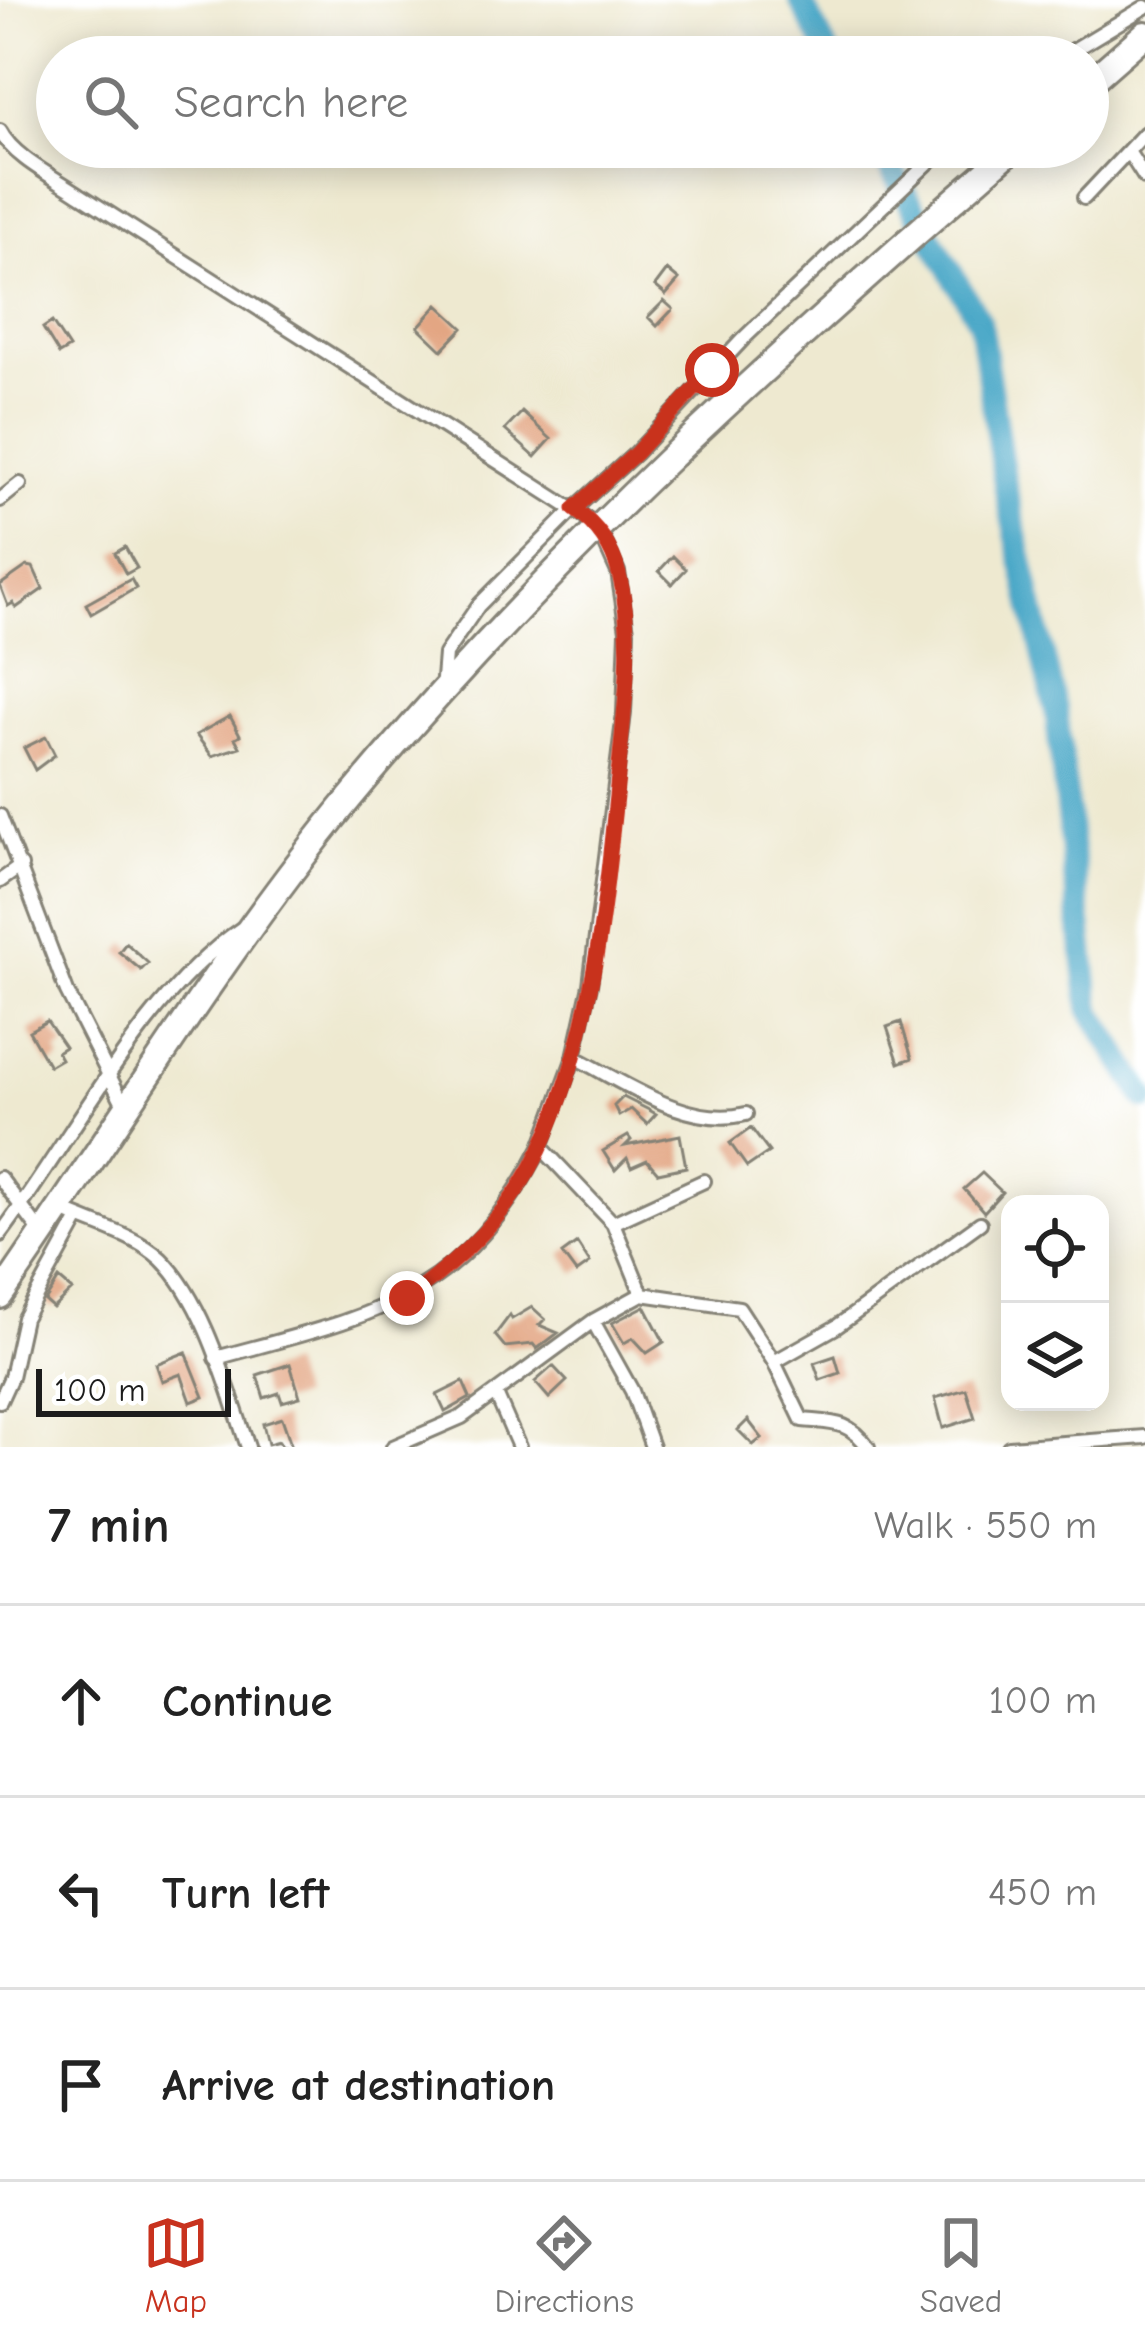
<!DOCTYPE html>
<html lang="en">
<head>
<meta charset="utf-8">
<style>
	body { margin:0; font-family:"Comic Neue",sans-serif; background:#f6f6f6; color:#222 }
	.controls { position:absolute; right:36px; bottom:36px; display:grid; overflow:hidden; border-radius:24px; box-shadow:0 6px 30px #0003 }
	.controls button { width:108px; height:108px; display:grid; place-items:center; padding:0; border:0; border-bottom:3px solid #e0e0e0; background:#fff; color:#222; font:60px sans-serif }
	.scale { position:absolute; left:36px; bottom:30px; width:195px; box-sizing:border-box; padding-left:12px; border:6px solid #1c1c1c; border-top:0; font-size:33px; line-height:42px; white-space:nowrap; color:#1c1c1c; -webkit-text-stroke:9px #fff; paint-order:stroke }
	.stop { position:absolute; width:36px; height:36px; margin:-27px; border:9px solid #c8321e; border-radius:50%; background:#fff }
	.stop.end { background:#c8321e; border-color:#fff; box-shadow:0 3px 12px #0008 }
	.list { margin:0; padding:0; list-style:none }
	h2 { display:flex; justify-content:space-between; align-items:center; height:156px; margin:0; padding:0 48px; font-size:51px }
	h2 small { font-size:39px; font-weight:400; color:#767676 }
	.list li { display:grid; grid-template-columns:78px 1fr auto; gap:36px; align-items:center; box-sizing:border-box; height:192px; padding:0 48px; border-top:3px solid #e0e0e0 }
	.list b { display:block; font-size:45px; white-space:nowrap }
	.list em { font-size:39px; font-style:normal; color:#767676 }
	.icon { flex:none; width:66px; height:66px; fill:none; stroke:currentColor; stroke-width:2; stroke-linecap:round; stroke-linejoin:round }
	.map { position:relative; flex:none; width:1145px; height:1447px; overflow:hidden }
	.search { position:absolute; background:#fff; box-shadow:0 6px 30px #0003; left:36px; right:36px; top:36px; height:132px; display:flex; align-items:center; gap:30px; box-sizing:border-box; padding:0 42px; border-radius:66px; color:#767676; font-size:45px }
	.sheet { height:732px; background:#fff }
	nav { display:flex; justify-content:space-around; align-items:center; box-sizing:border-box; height:168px; border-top:3px solid #e0e0e0; background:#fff; font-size:33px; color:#767676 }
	nav a { display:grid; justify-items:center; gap:6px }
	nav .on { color:#c8321e }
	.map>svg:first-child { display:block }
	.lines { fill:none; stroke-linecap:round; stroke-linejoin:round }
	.river { stroke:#48a7c7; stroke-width:24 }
	.building { fill:#e3a683 }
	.street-casing { stroke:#858276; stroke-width:18 }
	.highway-casing { stroke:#858276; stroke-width:30 }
	.street { stroke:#fff; stroke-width:12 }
	.highway { stroke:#fff; stroke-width:24 }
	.route { stroke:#c8321e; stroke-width:15 }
</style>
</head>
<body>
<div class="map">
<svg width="1145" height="1447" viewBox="0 0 1145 1447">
	<rect width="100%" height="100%" fill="#fff"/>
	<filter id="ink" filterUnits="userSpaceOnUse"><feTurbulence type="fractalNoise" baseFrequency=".00833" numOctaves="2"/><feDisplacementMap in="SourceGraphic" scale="24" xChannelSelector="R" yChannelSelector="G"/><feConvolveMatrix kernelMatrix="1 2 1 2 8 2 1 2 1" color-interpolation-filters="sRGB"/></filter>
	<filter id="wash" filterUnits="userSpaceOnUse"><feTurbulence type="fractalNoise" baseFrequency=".004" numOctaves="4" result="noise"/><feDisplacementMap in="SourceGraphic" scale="48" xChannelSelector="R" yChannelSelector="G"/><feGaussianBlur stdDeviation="2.7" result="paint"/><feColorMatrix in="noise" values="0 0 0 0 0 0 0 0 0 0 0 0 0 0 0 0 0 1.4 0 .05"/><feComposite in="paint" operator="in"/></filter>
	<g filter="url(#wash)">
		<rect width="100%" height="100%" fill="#eee9d0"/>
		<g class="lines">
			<path class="river" d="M800,0L830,57
				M878,147L980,322L1006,490L1056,711L1090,1009L1145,1098"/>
		</g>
		<g id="blocks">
			<path class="building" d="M667,270L679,280L666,295L655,286Z
				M664,301L673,309L657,326L648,317Z
				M438,305L463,328L442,350L418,327Z
				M52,322L69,348L59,354L43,328Z
				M522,412L551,439L535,457L505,430Z
				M125,547L137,568L126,574L115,553Z
				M673,556L686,569L672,584L659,571Z
				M27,566L33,567L43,589L16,608L13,603L8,606L0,585Z
				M131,579L136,588L91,614L86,604Z
				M230,716L240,735L235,738L240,747L212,756L196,735Z
				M46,737L55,755L35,770L24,748Z
				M126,943L148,963L141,970L119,952Z
				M47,1021L65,1047L57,1052L61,1059L49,1066L29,1031Z
				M901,1022L912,1058L899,1063L887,1027Z
				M623,1097L649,1110L656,1114L647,1124L631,1109L619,1116L614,1106Z
				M751,1128L769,1152L747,1167L730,1143Z
				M680,1135L686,1167L658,1173L647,1160L631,1167L627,1158L615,1170L603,1151L628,1136L631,1140L625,1146Z
				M982,1173L1002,1192L984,1212L964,1189Z
				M577,1243L590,1263L576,1273L562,1254Z
				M59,1279L72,1290L53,1308L45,1301Z
				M645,1306L664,1342L647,1353L633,1338L624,1343L612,1323Z
				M532,1307L545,1319L539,1325L558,1333L537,1349L533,1344L505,1347L495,1335L510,1315L512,1319Z
				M186,1352L204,1397L191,1402L181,1374L162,1381L156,1364Z
				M835,1356L840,1373L820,1380L814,1363Z
				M290,1364L300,1397L282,1402L279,1393L264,1398L257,1375Z
				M553,1366L567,1381L549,1398L535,1382Z
				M463,1382L470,1398L445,1412L437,1395Z
				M966,1389L975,1418L943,1428L935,1398Z
				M282,1418L292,1447H282L279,1441L268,1444L263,1424Z
				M748,1420L762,1438L753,1445L738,1430Z"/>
		</g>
	</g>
	<g filter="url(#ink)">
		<use href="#blocks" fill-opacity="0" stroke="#858276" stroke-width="3"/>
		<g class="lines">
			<defs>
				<path id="street" d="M1062,57L1145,7
					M0,131C13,157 54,177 79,194L597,525L618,572L627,631L624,713L590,985L574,1057L541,1147L613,1223L642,1294
					M1129,153L1145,178
					M1084,198L1145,133
					M0,500L20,484
					M442,691L445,654L478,606L574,509L636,453L744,338L945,147
					M0,816L67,992L126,1109
					M0,881L21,866
					M574,1057C624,1082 688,1129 746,1114
					M0,1178L42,1234
					M60,1209C92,1224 136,1235 161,1259C205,1302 228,1390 248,1447
					M613,1223L704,1181
					M0,1235C72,1140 143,995 241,929
					M593,1321L632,1391L652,1447
					M216,1358C373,1315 459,1303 541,1147
					M774,1362L836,1327L980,1223
					M496,1394L519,1447
					M0,1401L11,1377L24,1318L79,1218
					M393,1447L462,1417L593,1321L642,1294L739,1308L774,1362L802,1420C832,1423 849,1420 868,1447
					M1009,1447L1145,1437"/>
				<path id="highway" d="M1088,84L1145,34
					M0,1296C116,1130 220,955 349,799C548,559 780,351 1015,147"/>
			</defs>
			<use href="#street" class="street-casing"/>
			<use href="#highway" class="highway-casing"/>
			<use href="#street" class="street"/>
			<use href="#highway" class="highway"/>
		</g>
	</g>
	<g class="lines" filter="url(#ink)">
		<path class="route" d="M407,1298C463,1258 510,1213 540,1150C595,1032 606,894 619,766C625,703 635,636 619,574C612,545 597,525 574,509L636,453L712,370"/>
	</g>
</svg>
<div class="controls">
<button><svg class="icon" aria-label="locate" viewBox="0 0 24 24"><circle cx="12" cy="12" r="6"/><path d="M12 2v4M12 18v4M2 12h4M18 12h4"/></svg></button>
<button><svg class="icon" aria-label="layers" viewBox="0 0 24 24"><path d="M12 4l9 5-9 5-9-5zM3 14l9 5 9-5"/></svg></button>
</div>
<div class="scale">100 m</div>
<div class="stop" style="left:712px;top:370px"></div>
<div class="stop end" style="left:407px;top:1298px"></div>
<div class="search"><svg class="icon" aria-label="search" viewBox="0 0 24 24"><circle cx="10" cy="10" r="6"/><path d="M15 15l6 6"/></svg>Search here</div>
</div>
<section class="sheet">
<h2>7 min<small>Walk · 550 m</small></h2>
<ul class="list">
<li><svg class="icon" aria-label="ahead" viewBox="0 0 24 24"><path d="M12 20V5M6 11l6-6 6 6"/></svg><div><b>Continue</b></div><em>100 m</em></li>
<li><svg class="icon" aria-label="left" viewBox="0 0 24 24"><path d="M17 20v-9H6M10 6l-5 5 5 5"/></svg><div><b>Turn left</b></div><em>450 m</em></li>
<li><svg class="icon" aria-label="arrive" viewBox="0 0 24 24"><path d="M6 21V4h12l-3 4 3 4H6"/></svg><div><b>Arrive at destination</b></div></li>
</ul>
</section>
<nav>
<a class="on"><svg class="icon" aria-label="map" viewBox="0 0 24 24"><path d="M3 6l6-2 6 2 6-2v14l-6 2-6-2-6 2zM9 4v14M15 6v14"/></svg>Map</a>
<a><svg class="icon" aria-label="directions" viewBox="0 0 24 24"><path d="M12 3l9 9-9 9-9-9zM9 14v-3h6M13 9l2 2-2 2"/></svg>Directions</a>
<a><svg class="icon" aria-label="saved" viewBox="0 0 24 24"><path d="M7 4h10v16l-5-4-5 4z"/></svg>Saved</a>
</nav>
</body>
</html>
